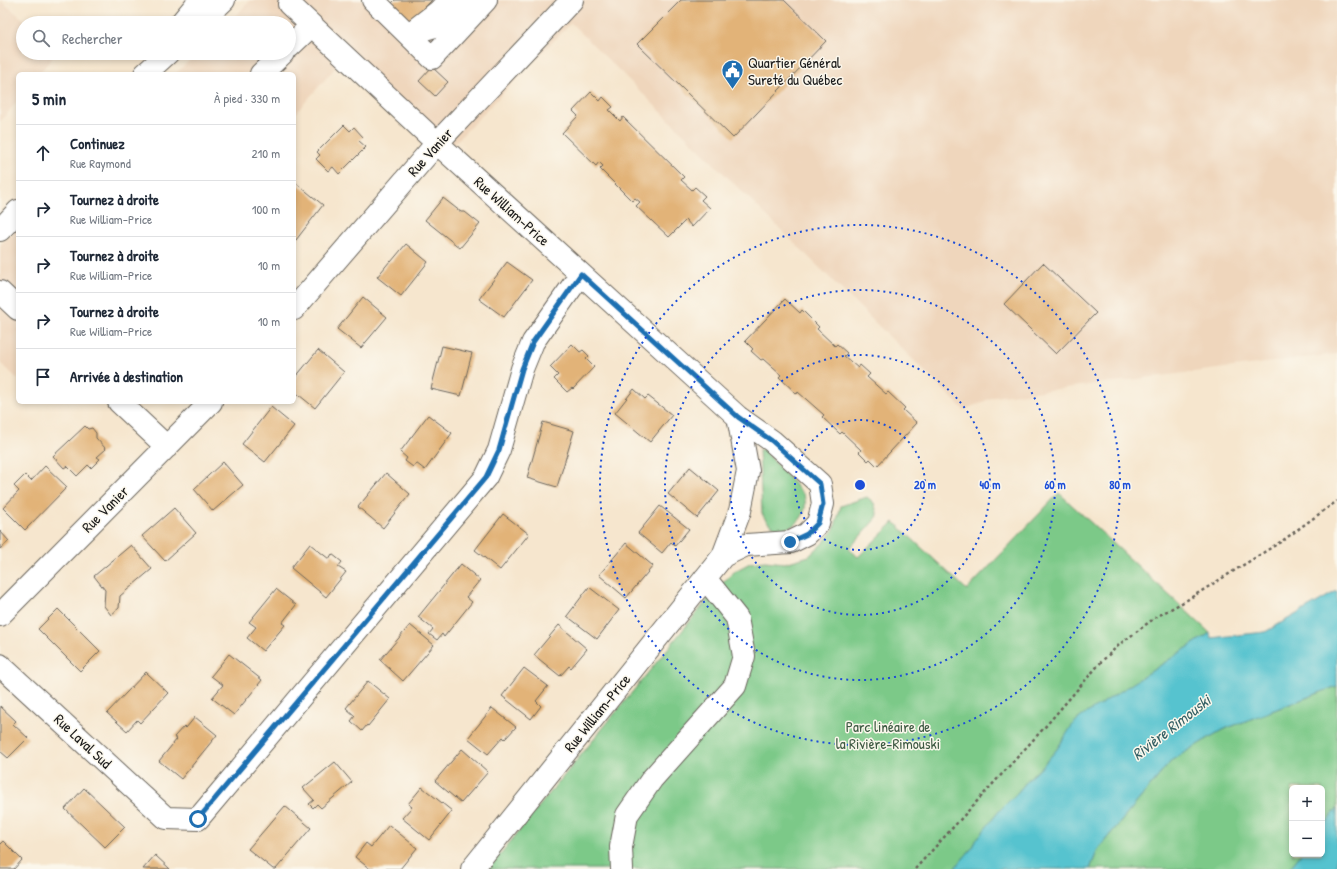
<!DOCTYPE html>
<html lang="fr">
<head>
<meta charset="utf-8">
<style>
	body { margin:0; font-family:"Patrick Hand",sans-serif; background:#f2f2f3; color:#1f2937 }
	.controls { position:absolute; right:12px; bottom:12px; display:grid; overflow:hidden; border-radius:6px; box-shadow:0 2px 6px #0003 }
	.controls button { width:36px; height:36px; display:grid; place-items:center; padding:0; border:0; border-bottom:1px solid #e0e1e3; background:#fff; color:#1f2937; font:20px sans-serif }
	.stop { position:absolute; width:12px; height:12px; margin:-9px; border:3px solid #1f6fb2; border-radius:50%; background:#fff }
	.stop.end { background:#1f6fb2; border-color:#fff; box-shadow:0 1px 4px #0008 }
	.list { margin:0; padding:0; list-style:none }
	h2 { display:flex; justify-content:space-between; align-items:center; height:52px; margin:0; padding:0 16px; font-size:17px }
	h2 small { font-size:13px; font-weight:400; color:#747a83 }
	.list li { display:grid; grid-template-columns:26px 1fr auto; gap:12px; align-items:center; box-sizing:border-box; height:56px; padding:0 16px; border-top:1px solid #e0e1e3 }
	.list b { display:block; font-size:15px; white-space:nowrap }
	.list p { margin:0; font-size:13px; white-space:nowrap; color:#747a83 }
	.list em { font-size:13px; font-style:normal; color:#747a83 }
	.icon { flex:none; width:22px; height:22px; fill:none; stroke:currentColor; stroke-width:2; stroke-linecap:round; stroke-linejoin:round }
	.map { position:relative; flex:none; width:1337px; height:869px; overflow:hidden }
	.search { position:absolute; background:#fff; box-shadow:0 2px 6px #0003; left:16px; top:16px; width:280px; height:44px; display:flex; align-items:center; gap:10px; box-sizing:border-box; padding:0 14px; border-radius:22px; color:#747a83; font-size:15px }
	.panel { position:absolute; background:#fff; box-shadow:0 2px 6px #0003; left:16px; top:72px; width:280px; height:332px; border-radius:6px }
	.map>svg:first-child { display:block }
	.built { fill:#efd6bc }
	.green { fill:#7bc988; stroke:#4c7252 }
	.water { fill:#56c3cf; stroke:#397076 }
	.building { fill:#e2b378 }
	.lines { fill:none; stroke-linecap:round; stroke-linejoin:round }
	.minor-casing { stroke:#68635a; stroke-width:24 }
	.major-casing { stroke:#68635a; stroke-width:24 }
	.path { stroke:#68635a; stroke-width:2.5; stroke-dasharray:3 3; stroke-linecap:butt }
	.minor { stroke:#fff; stroke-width:22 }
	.major { stroke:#fff; stroke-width:22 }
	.route { stroke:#1f6fb2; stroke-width:5 }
	.ring { fill:none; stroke:#1d4ed8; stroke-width:2; stroke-dasharray:2 4 }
	.labels { text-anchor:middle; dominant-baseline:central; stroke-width:3; stroke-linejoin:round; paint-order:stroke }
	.poi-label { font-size:15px; fill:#1c1c1c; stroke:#fbf7ec; text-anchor:start }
	.street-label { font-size:15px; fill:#1c1c1c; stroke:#fbf7ec }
	.park-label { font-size:15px; fill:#3d5942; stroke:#fbf7ec }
	.water-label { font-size:16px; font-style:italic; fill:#335f64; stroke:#fbf7ec }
	.centre { fill:#1d4ed8; stroke:#fbf7ec; stroke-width:2 }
	.ring-label { font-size:12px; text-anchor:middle; font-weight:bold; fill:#1d4ed8; stroke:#fbf7ec; stroke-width:3; stroke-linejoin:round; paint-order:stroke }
</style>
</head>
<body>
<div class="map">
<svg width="1337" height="869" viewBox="0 0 1337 869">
	<rect width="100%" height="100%" fill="#fbf7ec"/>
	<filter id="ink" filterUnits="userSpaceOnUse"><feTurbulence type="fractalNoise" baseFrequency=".025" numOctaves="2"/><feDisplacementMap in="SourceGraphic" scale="8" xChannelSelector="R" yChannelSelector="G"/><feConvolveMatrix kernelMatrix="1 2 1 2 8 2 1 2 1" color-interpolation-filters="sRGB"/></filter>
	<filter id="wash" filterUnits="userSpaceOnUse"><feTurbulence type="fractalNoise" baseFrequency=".012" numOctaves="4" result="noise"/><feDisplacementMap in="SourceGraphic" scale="16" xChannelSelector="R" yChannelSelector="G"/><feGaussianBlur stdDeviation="0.9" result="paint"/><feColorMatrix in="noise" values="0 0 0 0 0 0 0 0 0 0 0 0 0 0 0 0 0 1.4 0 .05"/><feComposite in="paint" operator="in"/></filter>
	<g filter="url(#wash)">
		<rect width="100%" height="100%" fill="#f6e6ce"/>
		<path class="built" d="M0,0L28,23H23V53H56L39,74H18V100L0,122Z
			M251,0H1337V354L994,397L964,410L571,23L442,156L342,60L294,115V74H175L197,53H289V23H228Z
			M18,228V379L0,363V245Z"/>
		<path class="green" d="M763,449L804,495C813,525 774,543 762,513L759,450Z
			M1059,493L1210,633L1077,720L1057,749L1039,770L1032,775L1018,792L999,811L975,843L973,847L954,869H488L717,588L735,571L750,563L765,561L785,563L809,556L824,542L834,529L841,506L867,497L874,503L878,516L849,549L858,557L894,522L967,590Z
			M1337,686V809L1322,828V788H1292V854H1301L1289,869H1090L1098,849L1172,760L1222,730Z"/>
		<path class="water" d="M1337,591V686L1222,730L1172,760L1098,849L1090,869H954L973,847L977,839L999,811L1018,792L1032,775L1039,770L1057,749L1073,724L1081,717L1210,633L1211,638L1265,632Z
			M1337,809V869H1289L1301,854H1322V828Z"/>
		<g id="blocks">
			<path class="building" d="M395,0H432L411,22L392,3Z
				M681,0H784L826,41L733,138L637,44Z
				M432,67L448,82L435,96L419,81Z
				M591,92L600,101L603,97L613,107L609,110L620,121L623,117L684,177L681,180L692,190L695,187L705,196L701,200L710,208L692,227L686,220L669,237L636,206L640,202L635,198L632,201L600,169L603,166L599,162L596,166L562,133L578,116L573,111Z
				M344,125L350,131L354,127L363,137L359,141L366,147L339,174L333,167L328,171L316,159L320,155L317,152Z
				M296,183L323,205L296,240L294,238V186Z
				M443,198L461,212H465L480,224L460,248L425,220Z
				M406,244L428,262L401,296L377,277L390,261L391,262Z
				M507,262L532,280L504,317L479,299Z
				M1043,263L1096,313L1056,354L1004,304Z
				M363,297L387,317L361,348L337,329Z
				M785,299L800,313L802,310L819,327L817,329L835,346L837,344L847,353L844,356L858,368L860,365L870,374L867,377L886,394L888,392L905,408L903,410L917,423L877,466L870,459L868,461L859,452L861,450L842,432L840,434L822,417L824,415L798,392L797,394L779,377L781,375L763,359L761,360L751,351L753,349L745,341Z
				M572,344L580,352L583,350L589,356L586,359L594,367L573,389L572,388L567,392L554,379L558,375L550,367Z
				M442,346L472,353L461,396L431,389Z
				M318,350L344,372L315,408L294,391V379Z
				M634,389L645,399L648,396L672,415L650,442L615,413Z
				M271,407L294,426L265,462L242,444Z
				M428,415L452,433L425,470L416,463L413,467L405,461L407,458L400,452Z
				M543,422L574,431L557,487L527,478Z
				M85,426L88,429L92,428L96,433V438L106,449L97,457L100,459L91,468L88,465L77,476L67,466L64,468L53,456Z
				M223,462L243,485L213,511L194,489Z
				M45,466L67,487L25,530L3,508L19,491L14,486L25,475L31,481Z
				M690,467L719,491L697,518L668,494Z
				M386,473L410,494L383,528L358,507Z
				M660,506L689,529L675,546L671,542L662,553L638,533Z
				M174,508L196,533L165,561L142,536Z
				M503,514L529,534L500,570L475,550Z
				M0,531L9,541L0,549Z
				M626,543L653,566L626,598L599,575Z
				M310,544L329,559L332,554L342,562L338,567L346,572L326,597L291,568Z
				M131,545L152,569L120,596L119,608L111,615L104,606L105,590L94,576Z
				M461,564L480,580L466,597L472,602L444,637L442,634L437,640L429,634L433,629L418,617Z
				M589,587L619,610L597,639L567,616Z
				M276,589L296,605L282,623L285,625L263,651L247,638L256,627L249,622Z
				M58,609L100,651L80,671L38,629Z
				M410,625L434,645L403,681L380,660Z
				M559,625L587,649L571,668L569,666L560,676L534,655Z
				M229,654L262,680L234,715L212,698L223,685L211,676Z
				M524,668L548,686L536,701L541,706L531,719L502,696Z
				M146,672L168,693L140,723L137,720L127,731L107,713Z
				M368,681L390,699L368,726L367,725L362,731L351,721L355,716L346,708Z
				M0,706L16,721L13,724L28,738L8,758L0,751Z
				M492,708L516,727L505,739L503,737L488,754L468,738Z
				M195,717L217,735L181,779L159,761L177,739L174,737L184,726L186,728Z
				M462,749L488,772L461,803L435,781Z
				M335,762L352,782L321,808L317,804L313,808L309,804L314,800L303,788Z
				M422,787L452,811L429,840L402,818L412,807L408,804Z
				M84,788L125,827L105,847L65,809Z
				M285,806L311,828L276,869H273L248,849Z
				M389,825L417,848L400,869H370L355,857L366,843L371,847Z
				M3,841L22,860L14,869H0V844Z
				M155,855L170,869H143Z"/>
		</g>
	</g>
	<g filter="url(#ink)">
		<use href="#blocks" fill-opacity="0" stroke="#68635a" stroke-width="1"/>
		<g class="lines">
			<defs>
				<path id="minor" d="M373,0L432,58L486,0
					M289,4L437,143L738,417L772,441L820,484L823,504L818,523L807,534L791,542L746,545L723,556
					M417,28L439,11L449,0
					M408,34L449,22L466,5
					M289,47L311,26
					M261,74L283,53
					M0,292L18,309
					M294,309L437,143L572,0
					M119,402L167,447
					M0,615L211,402
					M0,665L166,818L198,819L486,477L499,450L522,369L533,342L581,274
					M472,869L723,556L740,511L748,471L738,417
					M622,869L621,847L627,815L652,779L735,686L744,656L737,618L705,578"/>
				<path id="major" d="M181,23L200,0
					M200,23L224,0
					M145,74L168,53
					M0,230L18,211"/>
			</defs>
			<use href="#minor" class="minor-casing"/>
			<use href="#major" class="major-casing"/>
			<path class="path" d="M915,869L1044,728L1102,661L1120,644L1156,617L1187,600L1282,541L1337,501"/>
			<use href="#minor" class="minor"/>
			<use href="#major" class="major"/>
		</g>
	</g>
	<g class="lines" filter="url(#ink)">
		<path class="route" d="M198,819L486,477L499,450L522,369L533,342L581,274L738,417L772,441L820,484L823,504L818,523L807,534L790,542"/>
	</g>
	<g class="ring">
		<circle cx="860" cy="485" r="65"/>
		<circle cx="860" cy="485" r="130"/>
		<circle cx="860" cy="485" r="195"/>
		<circle cx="860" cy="485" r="260"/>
	</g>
	<defs>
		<symbol id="civic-pin" viewBox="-11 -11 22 30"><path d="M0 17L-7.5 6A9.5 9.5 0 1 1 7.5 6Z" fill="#1f6fb2" stroke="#fbf7ec"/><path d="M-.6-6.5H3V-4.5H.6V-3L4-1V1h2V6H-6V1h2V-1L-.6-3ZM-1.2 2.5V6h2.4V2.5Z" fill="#fff"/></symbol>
	</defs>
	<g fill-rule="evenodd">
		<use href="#civic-pin" x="720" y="58" width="25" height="34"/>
	</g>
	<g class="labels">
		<g class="poi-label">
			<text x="748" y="62">Quartier Général<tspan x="748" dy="17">Sureté du Québec</tspan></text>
		</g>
		<g class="street-label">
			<text transform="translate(430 152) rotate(-48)">Rue Vanier</text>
			<text transform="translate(512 211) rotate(42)">Rue William-Price</text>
			<text transform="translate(105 509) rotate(-45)">Rue Vanier</text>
			<text transform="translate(597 713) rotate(-51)">Rue William-Price</text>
			<text transform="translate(83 741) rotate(43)">Rue Laval Sud</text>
		</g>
		<g class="park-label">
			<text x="888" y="726">Parc linéaire de<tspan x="888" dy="17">la Rivière-Rimouski</tspan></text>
		</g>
		<g class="water-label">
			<text transform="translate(1171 727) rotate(-38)">Rivière Rimouski</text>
		</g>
	</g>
	<circle cx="860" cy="485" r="6" class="centre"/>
	<g class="ring-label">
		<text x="925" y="489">20 m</text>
		<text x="990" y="489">40 m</text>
		<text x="1055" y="489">60 m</text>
		<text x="1120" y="489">80 m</text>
	</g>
</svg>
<div class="controls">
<button>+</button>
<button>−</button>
</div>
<div class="stop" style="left:198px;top:819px"></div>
<div class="stop end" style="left:790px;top:542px"></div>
<div class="search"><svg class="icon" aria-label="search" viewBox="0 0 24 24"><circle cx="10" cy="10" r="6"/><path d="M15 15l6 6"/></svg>Rechercher</div>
<section class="panel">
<h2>5 min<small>À pied · 330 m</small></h2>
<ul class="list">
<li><svg class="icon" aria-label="ahead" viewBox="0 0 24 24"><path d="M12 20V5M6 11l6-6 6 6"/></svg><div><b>Continuez</b><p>Rue Raymond</p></div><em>210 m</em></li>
<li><svg class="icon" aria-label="right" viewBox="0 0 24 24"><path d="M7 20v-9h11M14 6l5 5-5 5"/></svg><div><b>Tournez à droite</b><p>Rue William-Price</p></div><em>100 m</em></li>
<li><svg class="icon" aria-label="right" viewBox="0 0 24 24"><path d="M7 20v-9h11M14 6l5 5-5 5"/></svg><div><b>Tournez à droite</b><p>Rue William-Price</p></div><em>10 m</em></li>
<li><svg class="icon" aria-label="right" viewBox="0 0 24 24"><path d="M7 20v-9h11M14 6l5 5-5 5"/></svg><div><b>Tournez à droite</b><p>Rue William-Price</p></div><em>10 m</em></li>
<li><svg class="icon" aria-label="arrive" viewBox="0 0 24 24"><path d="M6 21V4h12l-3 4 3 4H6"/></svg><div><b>Arrivée à destination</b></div></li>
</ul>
</section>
</div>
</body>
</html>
